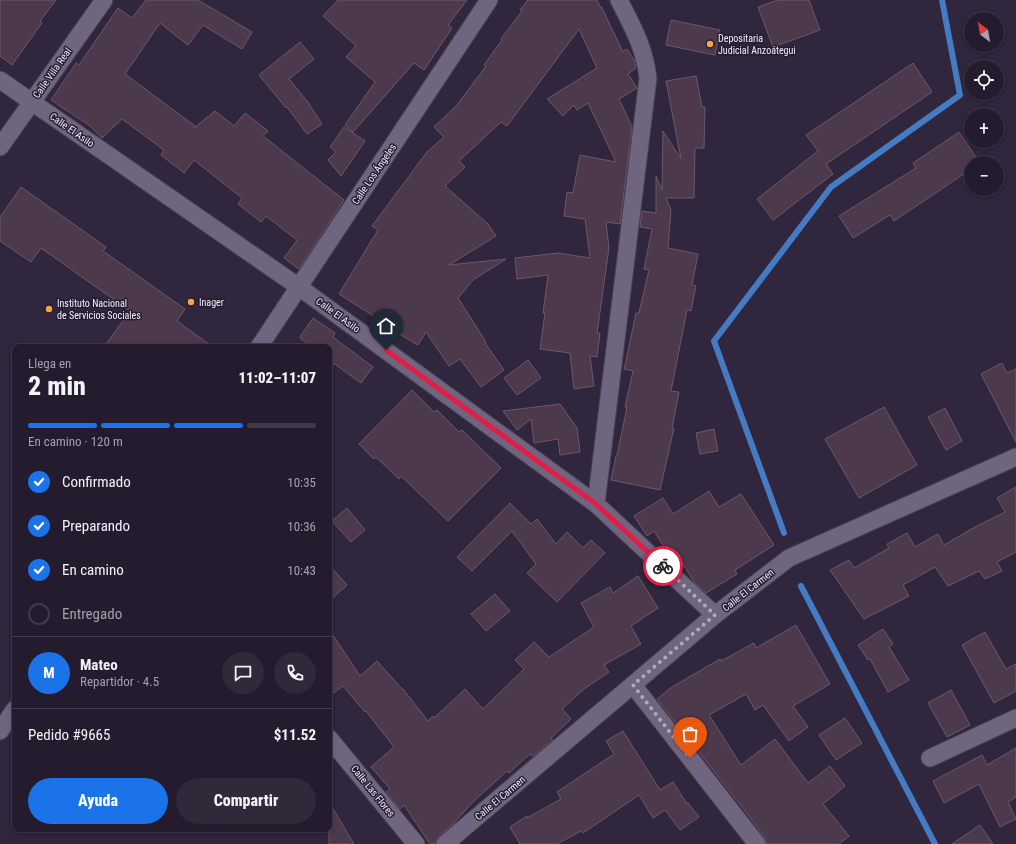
<!DOCTYPE html>
<html lang="es">
<head>
<meta charset="utf-8">
<style>
  body { margin:0; font-family:"Roboto Condensed",sans-serif; background:#30293a; color:#f1f3f6; height:100vh; display:flex; flex-direction:column; font-size:15px; white-space:nowrap }
  * { box-sizing:border-box; margin:0 }
  p { font-size:13px; color:#a3a1aa }
  .icon { flex:none; width:22px; height:22px; fill:none; stroke:currentColor; stroke-width:2; stroke-linecap:round; stroke-linejoin:round }
  .map { position:relative; flex:1; overflow:hidden }
  .drawer { position:absolute; left:12px; top:344px; width:320px; height:488px; display:flex; flex-direction:column; background:#241c2e; border-radius:8px; box-shadow:0 2px 6px #0003,0 0 0 1px #413a4a }
  .drawer>* { flex:none }
  .needle { width:26px; rotate:329deg }
  .tools { position:absolute; left:964px; top:12px; display:grid; gap:8px }
  .tools a { display:grid; place-items:center; width:40px; height:40px; border-radius:50%; background:#241c2e; box-shadow:0 2px 6px #0003,0 0 0 1px #413a4a; font-size:20px }
  .pin { position:absolute; display:grid; place-items:center; width:34px; height:34px; color:#fff; margin:-41px -17px; border-radius:50% 50% 50% 0; rotate:-45deg; box-shadow:0 0 4px #0007 }
  .pin .icon { rotate:45deg }
  .courier { position:absolute; display:grid; place-items:center; width:40px; height:40px; margin:-20px; border:3px solid #e11d48; border-radius:50%; background:#fff; color:#222; box-shadow:0 1px 5px #0007 }
  .summary em { font-style:normal; font-weight:800 }
  .summary div { display:flex; flex-direction:column-reverse }
  .summary { display:flex; align-items:center; justify-content:space-between; height:68px; padding:0 16px }
  h1 { font-size:26px; font-weight:800; line-height:30px }
  .bar { display:grid; grid-template-columns:repeat(4,1fr); gap:6px 4px; align-content:center; height:48px; padding:0 16px }
  .bar i { height:5px; border-radius:3px; background:#413a4a }
  .bar .on { background:#1a73e8 }
  .bar p { grid-column:span 4 }
  .line { display:flex; align-items:center; gap:10px; padding:0 16px; border-top:1px solid #413a4a }
  .line div { flex:1 }
  .round { display:grid; place-items:center; flex:none; width:42px; height:42px; border-radius:21px; background:#30293a }
  ol { padding:0 16px; list-style:none }
  li { display:flex; align-items:center; gap:12px; height:44px }
  li p { margin-inline-start:auto }
  li .icon { padding:4px; border-radius:50%; background:#1a73e8; color:#fff; stroke-width:4 }
  li:last-child { color:#a3a1aa }
  li i { width:22px; height:22px; border:2px solid #413a4a; border-radius:50% }
  .button { display:flex; gap:8px; margin-top:auto; padding:8px 16px }
  .button a { flex:1; height:46px; border-radius:24px; background:#1a73e8; color:#fff; font-size:16px; font-weight:800; line-height:46px; text-align:center }
  .button a+a { background:#30293a; color:#f1f3f6 }
  .map>svg:first-child { display:block }
  .lines { fill:none; stroke-linecap:round; stroke-linejoin:round }
  .stream { stroke:#457bc2; stroke-width:6 }
  .building { fill:#4d394c; stroke:#6d576c }
  .minor-casing { stroke:#494053; stroke-width:19 }
  .minor { stroke:#70657f; stroke-width:17 }
  .done { stroke:#b0a9ba; stroke-width:4; stroke-dasharray:0 7.2 }
  .route { stroke:#e11d48; stroke-width:5 }
  .poi-dot { fill:#f7a248; stroke:#261d32; stroke-width:1.5 }
  .labels { text-anchor:middle; dominant-baseline:central; stroke-width:3; stroke-linejoin:round; paint-order:stroke }
  .poi-label { font-size:10px; fill:#f5effe; stroke:#261d32; text-anchor:start }
  .street-label { font-size:10px; fill:#f5effe; stroke:#261d32 }
</style>
</head>
<body>
<div class="map">
<svg width="1016" height="844" viewBox="0 0 1016 844">
  <rect width="100%" height="100%" fill="#30263d"/>
  <g class="lines">
    <g class="stream">
      <polyline points="784,533 714,341 831,187 960,95 942,0"/>
      <polyline points="801,586 935,844"/>
    </g>
  </g>
  <g class="building">
    <polygon points="0,0 56,0 40,21 42,23 12,65 0,56"/>
    <polygon points="146,0 198,0 252,32 242,49 203,25 188,45 160,23 125,74 195,126 194,128 215,111 234,126 245,113 268,131 263,136 344,200 299,269 284,258 297,240 266,216 261,222 238,204 242,198 194,160 184,173 161,155 164,150 122,119 102,138 90,126 51,100 76,63 79,65 118,8 132,18"/>
    <polygon points="338,0 467,0 448,25 452,28 424,70 414,63 353,132 345,125 375,82 346,57 356,46 323,16"/>
    <polygon points="528,0 597,0 600,7 601,6 623,52 627,49 634,60 636,68 628,74 637,88 619,99 632,127 620,224 606,222 609,248 597,333 600,333 597,357 590,356 594,386 574,389 570,353 540,349 545,313 543,313 548,275 517,279 515,258 558,253 590,258 585,219 564,216 567,192 573,193 580,155 616,162 588,103 577,110 574,105 563,116 547,99 597,68 579,29 507,126 501,122 459,161 465,167 445,186 488,224 496,236 449,265 506,259 473,280 458,298 486,342 485,343 504,370 481,387 460,359 449,366 426,332 418,345 396,332 397,331 339,294 378,230 372,226 427,152 444,137 434,127 457,105 486,66 484,65 502,40 501,39 522,11 520,10"/>
    <polygon points="778,0 809,0 820,30 773,47 758,7"/>
    <polygon points="671,20 720,30 715,55 666,45"/>
    <polygon points="300,42 314,59 289,79 307,101 322,124 307,134 287,107 286,108 259,75"/>
    <polygon points="913,63 932,92 826,164 833,174 773,220 757,199 818,151 806,135"/>
    <polygon points="696,76 702,107 705,107 704,148 695,148 694,198 666,198 671,210 668,248 698,254 692,285 696,286 691,311 687,310 671,391 679,392 672,428 674,428 660,490 611,480 616,456 617,456 627,407 625,407 633,371 624,369 626,361 636,313 639,313 649,270 644,269 652,229 640,227 642,211 656,213 656,176 662,190 663,131 681,159 666,81"/>
    <polygon points="344,127 365,141 341,176 328,160 336,152 330,147"/>
    <polygon points="959,132 980,163 971,163 971,169 894,221 890,215 853,238 839,216 916,168 913,163"/>
    <polygon points="21,187 106,247 103,251 185,309 177,321 213,347 104,347 130,311 41,248 31,262 0,241 0,217"/>
    <polygon points="313,318 335,333 333,337 373,367 361,383 329,360 329,347 312,347 300,338 300,337"/>
    <polygon points="528,360 541,378 517,395 504,378"/>
    <polygon points="1002,363 1007,373 1016,369 1016,442 981,374"/>
    <polygon points="412,390 434,412 437,410 459,432 462,430 501,468 448,521 401,476 399,479 376,457 374,459 359,444"/>
    <polygon points="560,404 577,428 580,452 560,455 558,439 534,443 531,419 517,430 503,411"/>
    <polygon points="884,407 917,465 859,498 825,439"/>
    <polygon points="945,408 962,441 946,450 928,417"/>
    <polygon points="714,429 718,451 700,454 696,433"/>
    <polygon points="1016,487 1016,552 997,562 1002,571 985,579 979,571 948,586 935,567 903,585 909,596 864,619 830,570 849,560 854,568 889,548 887,544 907,533 915,547 938,534 944,545 975,527 1005,512 997,498"/>
    <polygon points="709,491 719,507 741,494 774,545 735,570 737,574 706,593 695,583 679,558 673,561 654,531 647,536 634,516 663,498 673,514"/>
    <polygon points="510,503 531,524 537,519 556,544 567,532 583,548 591,540 605,553 557,602 527,573 536,564 512,531 472,571 457,557"/>
    <polygon points="347,508 365,530 351,542 332,521"/>
    <polygon points="329,565 347,585 329,601"/>
    <polygon points="638,576 658,608 631,626 641,644 604,665 609,672 584,689 562,709 571,719 551,738 553,740 533,756 530,754 509,773 507,771 474,801 453,824 439,836 435,843 430,844 404,805 400,809 386,792 390,789 371,767 394,747 366,711 365,712 343,686 329,696 329,629 360,676 377,661 403,690 403,689 428,721 433,716 434,718 465,689 483,709 524,669 515,660 534,642 549,657 594,627 581,603 610,587 613,593"/>
    <polygon points="495,594 510,611 486,631 471,614"/>
    <polygon points="796,625 830,684 793,706 808,727 789,741 763,705 755,710 746,694 709,715 741,765 775,739 808,783 830,766 845,786 823,804 849,836 839,844 767,844 765,838 749,816 657,699 672,687 720,659 721,661 754,643 756,648"/>
    <polygon points="883,629 893,644 889,647 909,680 888,692 870,659 868,660 858,645"/>
    <polygon points="985,632 1006,669 1016,664 1016,691 994,703 962,645"/>
    <polygon points="951,690 970,725 947,737 928,703"/>
    <polygon points="845,718 862,743 836,760 819,735"/>
    <polygon points="623,731 660,790 673,782 687,804 688,803 699,817 680,830 665,810 653,818 639,795 583,833 581,831 557,844 520,844 510,827 527,816 527,818 561,799 557,792 614,754 606,741"/>
    <polygon points="1016,748 1016,797 1008,802 1016,819 1000,827 979,784 944,803 933,781 982,755 987,765"/>
    <polygon points="329,802 354,844 329,844"/>
    <polygon points="980,825 993,844 952,844"/>
  </g>
  <g class="lines">
    <g class="minor-casing">
      <g id="minor">
        <polyline points="0,80 299,287 596,504 715,615"/>
        <polyline points="0,147 104,0"/>
        <polyline points="259,347 489,0"/>
        <path d="M 596,504 L 648,78 C 644,46 633,28 619,0"/>
        <polyline points="633,685 757,844"/>
        <polyline points="0,731 15,709"/>
        <polyline points="329,738 416,844"/>
        <polyline points="930,758 1016,718"/>
        <polyline points="445,844 715,615 789,558 1016,457"/>
      </g>
    </g>
    <use href="#minor" class="minor"/>
  </g>
  <g class="lines">
    <polyline class="done" points="663,566 715,615 633,685 690,758"/>
    <polyline class="route" points="386,350 596,504 663,566"/>
  </g>
  <g class="poi-dot">
    <circle cx="710" cy="44" r="4"/>
    <circle cx="191" cy="302" r="4"/>
    <circle cx="49" cy="309" r="4"/>
  </g>
  <g class="labels">
    <g class="poi-label">
      <text x="718" y="38">Depositaria<tspan x="718" dy="12">Judicial Anzoátegui</tspan></text>
      <text x="199" y="302">Inager</text>
      <text x="57" y="303">Instituto Nacional<tspan x="57" dy="12">de Servicios Sociales</tspan></text>
    </g>
    <g class="street-label">
      <text transform="translate(52 73) rotate(-55)">Calle Villa Real</text>
      <text transform="translate(72 130) rotate(35)">Calle El Asilo</text>
      <text transform="translate(374 174) rotate(-56)">Calle Los Ángeles</text>
      <text transform="translate(338 315) rotate(36)">Calle El Asilo</text>
      <text transform="translate(748 590) rotate(-38)">Calle El Carmen</text>
      <text transform="translate(373 791) rotate(51)">Calle Las Flores</text>
      <text transform="translate(500 798) rotate(-40)">Calle El Carmen</text>
    </g>
  </g>
</svg>
<div class="tools">
<a><svg class="needle" viewBox="-14 -14 28 28"><path d="M0-13l5 13h-10z" fill="#e53935"/><path d="M0 13l5-13h-10z" fill="#a3a1aa"/></svg></a>
<a><svg class="icon" aria-label="locate" viewBox="0 0 24 24"><circle cx="12" cy="12" r="6"/><path d="M12 2v4M12 18v4M2 12h4M18 12h4"/></svg></a>
<a>+</a>
<a>−</a>
</div>
<div class="pin" style="left:690px;top:758px;background:#ea580c"><svg class="icon" aria-label="bag" viewBox="0 0 24 24"><path d="M5 8h14l-1 12H6zM9 8a3 3 0 0 1 6 0"/></svg></div>
<div class="pin" style="left:386px;top:350px;background:#1f2937"><svg class="icon" aria-label="home" viewBox="0 0 24 24"><path d="M3 11l9-7 9 7M6 9v11h12V9"/></svg></div>
<div class="courier" style="left:663px;top:566px"><svg class="icon" aria-label="bike" viewBox="0 0 24 24"><circle cx="6" cy="16" r="4"/><circle cx="18" cy="16" r="4"/><path d="M6 16l4-8h5l3 8M10 8l3 8H6M13 5h3"/></svg></div>
<section class="drawer">
<div class="summary"><div><h1>2 min</h1><p>Llega en</p></div><em>11:02–11:07</em></div>
<div class="bar"><i class="on"></i><i class="on"></i><i class="on"></i><i></i><p>En camino · 120 m</p></div>
<ol>
<li><svg class="icon" aria-label="check" viewBox="0 0 24 24"><path d="M5 12l5 5 9-10"/></svg>Confirmado<p>10:35</p></li>
<li><svg class="icon" aria-label="check" viewBox="0 0 24 24"><path d="M5 12l5 5 9-10"/></svg>Preparando<p>10:36</p></li>
<li><svg class="icon" aria-label="check" viewBox="0 0 24 24"><path d="M5 12l5 5 9-10"/></svg>En camino<p>10:43</p></li>
<li><i></i>Entregado</li>
</ol>
<div class="line" style="height:72px"><b class="round" style="background:#1a73e8;color:#fff">M</b><div><b>Mateo</b><p>Repartidor · 4.5</p></div><a class="round"><svg class="icon" aria-label="chat" viewBox="0 0 24 24"><path d="M4 5h16v11H9l-5 4z"/></svg></a><a class="round"><svg class="icon" aria-label="phone" viewBox="0 0 24 24"><path d="M5 4h4l2 5-3 2q2 4 5 5l2-3 5 2v4C11 20 4 13 5 4z"/></svg></a></div>
<div class="line" style="height:52px"><div>Pedido #9665</div><b>$11.52</b></div>
<div class="button"><a>Ayuda</a><a>Compartir</a></div>
</section>
</div>
</body>
</html>
